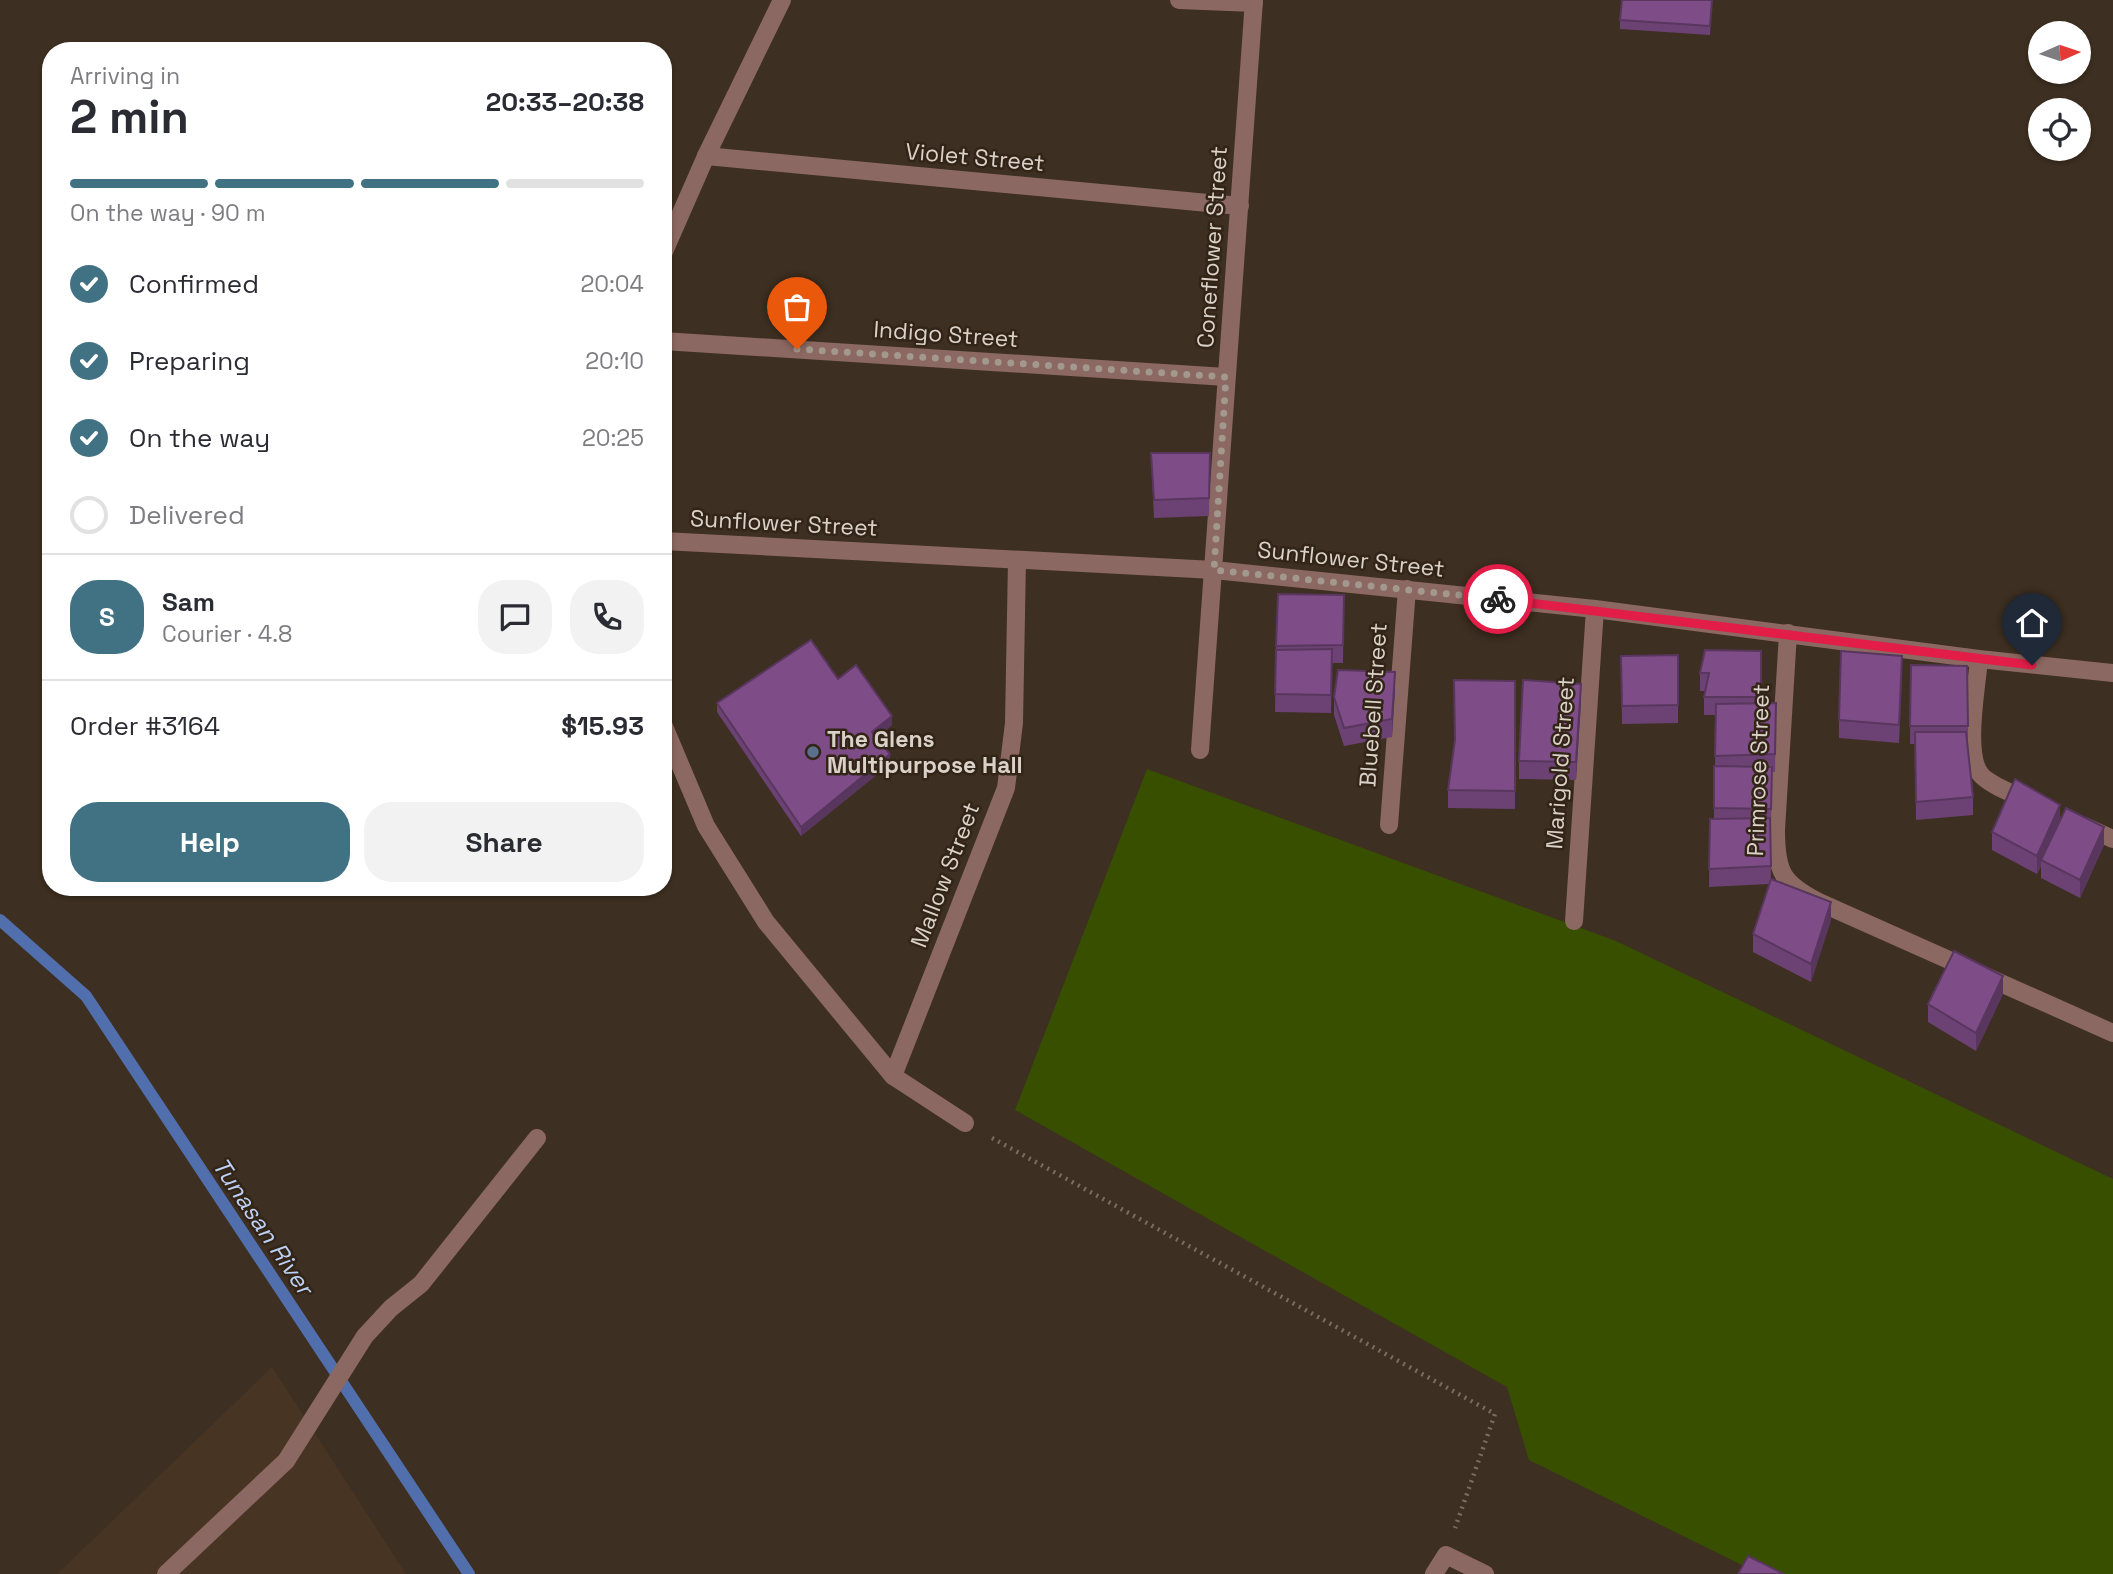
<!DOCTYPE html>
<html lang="en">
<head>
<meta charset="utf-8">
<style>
  body { margin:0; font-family:"Space Grotesk",sans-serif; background:#f2f2f3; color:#2b2b33; height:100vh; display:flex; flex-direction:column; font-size:26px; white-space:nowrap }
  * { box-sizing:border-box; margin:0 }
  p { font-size:23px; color:#7c7c81 }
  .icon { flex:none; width:38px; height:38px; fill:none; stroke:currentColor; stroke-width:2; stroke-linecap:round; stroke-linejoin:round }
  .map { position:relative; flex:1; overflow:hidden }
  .sheet { position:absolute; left:42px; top:42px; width:630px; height:854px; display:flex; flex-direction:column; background:#fff; border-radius:28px; box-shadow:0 2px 5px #0004 }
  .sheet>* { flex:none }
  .needle { width:46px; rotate:87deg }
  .buttons { position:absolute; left:2028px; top:21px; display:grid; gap:14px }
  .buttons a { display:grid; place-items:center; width:63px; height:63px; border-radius:50%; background:#fff; box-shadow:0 2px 5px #0004; font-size:35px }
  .pin { position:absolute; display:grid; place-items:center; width:60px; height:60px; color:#fff; margin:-72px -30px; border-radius:50% 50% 50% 0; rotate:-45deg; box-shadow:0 0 7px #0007 }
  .pin .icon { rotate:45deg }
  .courier { position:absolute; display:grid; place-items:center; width:70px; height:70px; margin:-35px; border:5px solid #e11d48; border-radius:50%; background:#fff; color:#222; box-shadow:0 2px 9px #0007 }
  .headline em { font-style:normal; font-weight:700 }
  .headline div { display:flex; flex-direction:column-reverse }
  .headline { display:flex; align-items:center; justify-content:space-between; height:119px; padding:0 28px }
  h1 { font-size:46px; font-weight:700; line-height:52px }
  .bar { display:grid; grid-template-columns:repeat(4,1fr); gap:10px 7px; align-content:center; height:84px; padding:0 28px }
  .bar i { height:9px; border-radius:5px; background:#e1e1e2 }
  .bar .current { background:#417284 }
  .bar p { grid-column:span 4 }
  .line { display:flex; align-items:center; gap:18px; padding:0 28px; border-top:2px solid #e1e1e2 }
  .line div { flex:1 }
  .round { display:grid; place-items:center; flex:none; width:74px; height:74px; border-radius:28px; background:#f2f2f3 }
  ol { padding:0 28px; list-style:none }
  li { display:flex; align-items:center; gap:21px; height:77px }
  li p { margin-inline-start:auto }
  li .icon { padding:7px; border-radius:50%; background:#417284; color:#fff; stroke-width:4 }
  li:last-child { color:#7c7c81 }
  li i { width:38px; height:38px; border:4px solid #e1e1e2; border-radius:50% }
  .cta { display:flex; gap:14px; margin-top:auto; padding:14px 28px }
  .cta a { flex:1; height:80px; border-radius:28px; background:#417284; color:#fff; font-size:28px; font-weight:700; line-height:80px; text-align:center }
  .cta a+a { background:#f2f2f3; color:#2b2b33 }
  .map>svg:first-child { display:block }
  .built { fill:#483422 }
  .green { fill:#384f00 }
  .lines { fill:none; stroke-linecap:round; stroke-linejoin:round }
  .stream { stroke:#516ead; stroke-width:12 }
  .path { stroke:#796d61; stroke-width:4.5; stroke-dasharray:2 5; stroke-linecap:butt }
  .minor { stroke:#8b6861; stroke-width:18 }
  .wall { fill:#6c4274 }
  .shaded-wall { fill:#58365e }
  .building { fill:#7e4d87; stroke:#58365e; stroke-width:2 }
  .done { stroke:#a3988e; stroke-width:7; stroke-dasharray:0 12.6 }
  .route { stroke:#e11d48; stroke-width:9 }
  .service-dot { fill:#5c6f8a; stroke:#322517; stroke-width:2.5 }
  .labels { text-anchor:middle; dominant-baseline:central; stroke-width:5; stroke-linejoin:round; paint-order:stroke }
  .street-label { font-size:23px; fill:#dad1c8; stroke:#322517 }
  .poi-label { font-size:23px; font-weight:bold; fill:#dad1c8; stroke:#322517; text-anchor:start }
  .water-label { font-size:24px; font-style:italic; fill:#bed0f4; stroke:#322517 }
</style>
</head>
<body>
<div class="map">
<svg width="2113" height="1574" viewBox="0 0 2113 1574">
  <rect width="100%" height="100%" fill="#3d2f21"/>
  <polygon class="built" points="272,1367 406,1574 57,1574"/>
  <polygon class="green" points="1147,769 1616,941 2113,1179 2113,1574 1760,1574 1529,1460 1507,1387 1015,1110"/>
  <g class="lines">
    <polyline class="stream" points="0,920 86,996 469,1574"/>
    <polyline class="path" points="992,1138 1495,1414 1455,1528"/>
    <g class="minor">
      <polyline points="1179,0 1254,3"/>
      <polyline points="706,156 1240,206"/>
      <polyline points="663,254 706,156 782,0"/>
      <polyline points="663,341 1226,377"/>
      <polyline points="663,541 1214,570 1595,609 1979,659 2113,673"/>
      <path d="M 1788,633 L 1776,830 C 1776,872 1782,884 1821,903 L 2113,1033"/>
      <path d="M 1979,659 C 1977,686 1963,757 1982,776 C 1995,788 2015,794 2030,801"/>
      <polyline points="663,724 706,826 766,922 893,1076 965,1123"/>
      <polyline points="1200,750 1254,0"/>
      <polyline points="1389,825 1407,589"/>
      <polyline points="2084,826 2113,839"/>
      <polyline points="1574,921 1595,609"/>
      <polyline points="893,1076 1006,788 1014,723 1017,560"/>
      <polyline points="166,1574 286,1461 365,1336 391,1308 421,1284 537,1138"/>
      <polyline points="1434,1574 1446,1555 1485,1574"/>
    </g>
  </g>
  <g class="wall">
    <polygon points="1712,0 1710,35 1620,29 1620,20"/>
    <polygon points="1151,453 1210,453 1209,516 1154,518"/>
    <polygon points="1344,595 1343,663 1332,663 1331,713 1275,712 1276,646"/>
    <polygon points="1761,651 1761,703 1776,721 1775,772 1772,772 1771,827 1770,827 1771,879 1831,920 1811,982 1753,952 1753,934 1769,884 1709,887 1710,819 1714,819 1714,766 1715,766 1716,715 1704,715 1704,697 1705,691 1700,691 1700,673"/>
    <polygon points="1678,655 1678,723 1622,724 1621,656"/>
    <polygon points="1911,665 1968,726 1968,744 1973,797 1973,815 1916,820 1915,744 1910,744"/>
    <polygon points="1902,674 1899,743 1839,738 1839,720"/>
    <polygon points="838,679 892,725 877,738 890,764 801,836 717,712 717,703"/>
    <polygon points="1515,681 1515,809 1448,808 1448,790"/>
    <polygon points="1395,690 1392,737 1344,746 1334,715 1334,697"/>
    <polygon points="1581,702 1576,780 1519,779 1519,761"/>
    <polygon points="2060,819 2104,845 2080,898 2041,878 2041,866 2037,874 1992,850 1992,832"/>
    <polygon points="2003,994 1976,1051 1928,1022 1928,1004"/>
  </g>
  <g class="shaded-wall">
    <polygon points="1395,672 1395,690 1392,737 1392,719"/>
    <polygon points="1581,684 1581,702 1576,780 1576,762"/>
    <polygon points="892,716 892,725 872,741 872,732"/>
    <polygon points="890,754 890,764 801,836 801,827"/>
    <polygon points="2060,805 2060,823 2041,860 2041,866 2037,874 2037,856"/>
    <polygon points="2104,827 2104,845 2080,898 2080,880"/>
    <polygon points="1831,902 1831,920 1811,982 1811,964"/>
    <polygon points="2003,976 2003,994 1976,1051 1976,1033"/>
  </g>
  <g class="building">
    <polygon points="1622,0 1712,0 1710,26 1620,20"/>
    <polygon points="1151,453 1210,453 1209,498 1154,500"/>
    <polygon points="1278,594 1344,595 1343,645 1276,646"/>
    <polygon points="811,640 838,679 856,665 892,716 872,732 890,754 801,827 717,703"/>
    <polygon points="1332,649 1331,695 1275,694 1276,650"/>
    <polygon points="1705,650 1761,651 1761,697 1704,697 1709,673 1700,673"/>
    <polygon points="1841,651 1902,656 1899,725 1839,720"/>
    <polygon points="1678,655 1678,705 1622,706 1621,656"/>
    <polygon points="1911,665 1967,666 1968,726 1910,726"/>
    <polygon points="1338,670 1395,672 1392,719 1344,728 1334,697"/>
    <polygon points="1454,680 1515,681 1515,791 1448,790 1455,740"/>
    <polygon points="1523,680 1581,684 1576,762 1519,761"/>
    <polygon points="1776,703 1775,754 1715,756 1716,704"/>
    <polygon points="1915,732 1966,732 1973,797 1916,802"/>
    <polygon points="1714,766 1772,767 1771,809 1714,808"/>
    <polygon points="2015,779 2060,805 2037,856 1992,832"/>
    <polygon points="2066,808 2104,827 2080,880 2041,860"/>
    <polygon points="1770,818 1771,866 1709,869 1710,819"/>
    <polygon points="1771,879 1831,902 1811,964 1753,934"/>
    <polygon points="1954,951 2003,976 1976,1033 1928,1004"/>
    <polygon points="1748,1556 1784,1574 1738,1574"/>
  </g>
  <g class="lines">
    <polyline class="done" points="797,349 1226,377 1214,570 1498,599"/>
    <polyline class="route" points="1498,599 2032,665"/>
  </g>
  <circle class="service-dot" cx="813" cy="752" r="7"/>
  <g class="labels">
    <g class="street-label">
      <text transform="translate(975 157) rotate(5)">Violet Street</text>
      <text transform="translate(1212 247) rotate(-86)">Coneflower Street</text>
      <text transform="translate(946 334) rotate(4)">Indigo Street</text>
      <text transform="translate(784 523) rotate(3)">Sunflower Street</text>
      <text transform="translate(1351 559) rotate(6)">Sunflower Street</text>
      <text transform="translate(1373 705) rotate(-86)">Bluebell Street</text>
      <text transform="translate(1560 763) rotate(-86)">Marigold Street</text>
      <text transform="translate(1758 770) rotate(-88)">Primrose Street</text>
      <text transform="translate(945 875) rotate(-69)">Mallow Street</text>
    </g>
    <g class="poi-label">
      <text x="827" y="739">The Glens<tspan x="827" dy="26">Multipurpose Hall</tspan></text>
    </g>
    <g class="water-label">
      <text transform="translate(263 1226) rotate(56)">Tunasan River</text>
    </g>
  </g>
</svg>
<div class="buttons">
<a><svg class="needle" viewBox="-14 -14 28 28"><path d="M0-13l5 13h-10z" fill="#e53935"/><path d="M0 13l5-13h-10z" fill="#7c7c81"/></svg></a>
<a><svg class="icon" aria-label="locate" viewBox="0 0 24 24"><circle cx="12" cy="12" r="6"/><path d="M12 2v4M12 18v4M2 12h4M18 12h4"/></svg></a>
</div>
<div class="pin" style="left:797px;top:349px;background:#ea580c"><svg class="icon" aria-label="bag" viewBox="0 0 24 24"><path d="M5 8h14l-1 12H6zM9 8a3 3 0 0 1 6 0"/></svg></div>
<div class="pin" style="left:2032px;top:665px;background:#1f2937"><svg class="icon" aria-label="home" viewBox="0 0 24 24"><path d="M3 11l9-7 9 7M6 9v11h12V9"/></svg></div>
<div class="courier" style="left:1498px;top:599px"><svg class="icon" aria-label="bike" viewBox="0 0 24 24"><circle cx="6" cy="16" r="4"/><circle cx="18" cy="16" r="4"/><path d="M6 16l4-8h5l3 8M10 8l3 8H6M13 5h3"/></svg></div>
<section class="sheet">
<div class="headline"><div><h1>2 min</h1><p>Arriving in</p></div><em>20:33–20:38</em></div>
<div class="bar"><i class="current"></i><i class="current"></i><i class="current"></i><i></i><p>On the way · 90 m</p></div>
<ol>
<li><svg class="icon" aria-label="check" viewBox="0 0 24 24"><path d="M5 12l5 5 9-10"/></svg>Confirmed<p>20:04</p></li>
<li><svg class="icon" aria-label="check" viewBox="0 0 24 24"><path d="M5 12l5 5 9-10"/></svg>Preparing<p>20:10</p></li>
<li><svg class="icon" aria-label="check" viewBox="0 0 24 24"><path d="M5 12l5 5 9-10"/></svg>On the way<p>20:25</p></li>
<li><i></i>Delivered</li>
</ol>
<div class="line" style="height:126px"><b class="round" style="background:#417284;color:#fff">S</b><div><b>Sam</b><p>Courier · 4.8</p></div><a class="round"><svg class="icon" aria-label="chat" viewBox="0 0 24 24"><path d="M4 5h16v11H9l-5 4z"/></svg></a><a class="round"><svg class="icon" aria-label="phone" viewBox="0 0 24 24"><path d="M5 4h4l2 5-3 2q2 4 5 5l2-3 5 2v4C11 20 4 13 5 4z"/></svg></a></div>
<div class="line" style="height:91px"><div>Order #3164</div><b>$15.93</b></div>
<div class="cta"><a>Help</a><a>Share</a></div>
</section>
</div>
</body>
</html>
